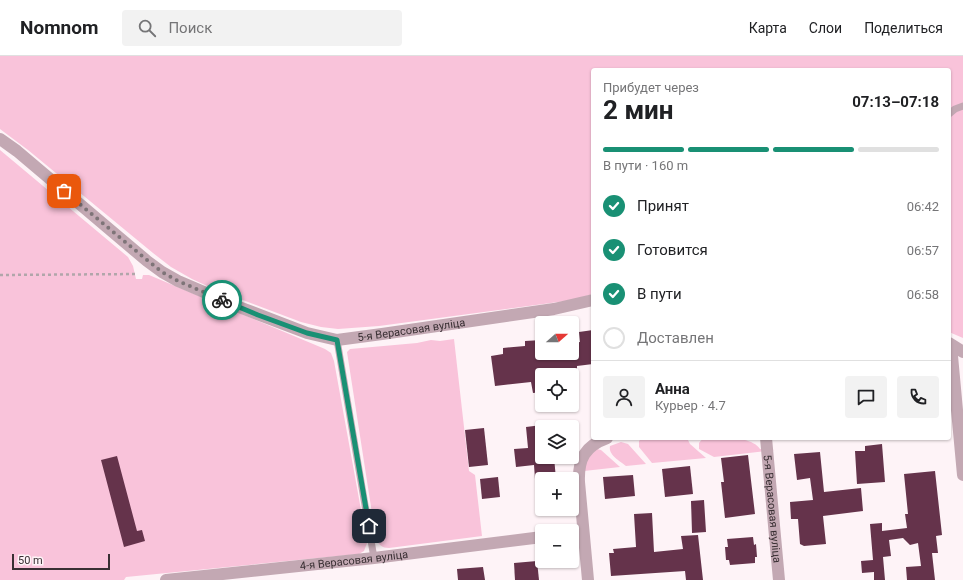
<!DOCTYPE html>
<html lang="ru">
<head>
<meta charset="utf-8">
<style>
  body { margin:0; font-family:Roboto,sans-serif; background:#f2f2f2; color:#202124; height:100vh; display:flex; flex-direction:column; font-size:15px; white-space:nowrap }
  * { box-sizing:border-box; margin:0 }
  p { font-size:13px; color:#757577 }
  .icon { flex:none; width:22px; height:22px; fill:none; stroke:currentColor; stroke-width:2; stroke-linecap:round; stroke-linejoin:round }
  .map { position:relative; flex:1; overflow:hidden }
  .panel { position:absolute; left:591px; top:12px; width:360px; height:372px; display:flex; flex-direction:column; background:#fff; border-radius:4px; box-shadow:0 1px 3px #0004 }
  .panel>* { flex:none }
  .needle { width:26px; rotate:69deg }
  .buttons { position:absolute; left:535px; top:260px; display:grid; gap:8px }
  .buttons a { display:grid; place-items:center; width:44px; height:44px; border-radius:4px; background:#fff; box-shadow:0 1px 3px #0004; font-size:20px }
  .scale { position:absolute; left:12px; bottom:10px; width:98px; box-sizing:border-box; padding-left:4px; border:2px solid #392f33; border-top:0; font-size:11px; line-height:14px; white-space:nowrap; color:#392f33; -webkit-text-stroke:3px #fef3f7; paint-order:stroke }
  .pin { position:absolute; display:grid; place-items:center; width:34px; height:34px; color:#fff; margin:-17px; border-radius:8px; box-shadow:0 2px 6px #0006 }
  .courier { position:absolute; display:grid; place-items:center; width:40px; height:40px; margin:-20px; border:3px solid #199074; border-radius:50%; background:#fff; color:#222; box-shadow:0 1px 5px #0007 }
  .head em { font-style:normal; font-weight:700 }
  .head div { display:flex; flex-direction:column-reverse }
  .head { display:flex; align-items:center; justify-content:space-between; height:68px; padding:0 12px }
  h1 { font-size:26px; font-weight:700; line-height:30px }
  .bar { display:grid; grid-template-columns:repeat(4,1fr); gap:6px 4px; align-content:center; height:48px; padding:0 12px }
  .bar i { height:5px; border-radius:3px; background:#e0e0e0 }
  .bar .current { background:#199074 }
  .bar p { grid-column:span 4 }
  .line { display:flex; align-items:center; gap:10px; padding:0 12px; border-top:1px solid #e0e0e0 }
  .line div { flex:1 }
  .round { display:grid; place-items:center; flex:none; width:42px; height:42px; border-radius:4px; background:#f2f2f2 }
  ol { padding:0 12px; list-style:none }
  li { display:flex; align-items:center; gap:12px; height:44px }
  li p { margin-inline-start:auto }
  li .icon { padding:4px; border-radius:50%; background:#199074; color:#fff; stroke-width:4 }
  li:last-child { color:#757577 }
  li i { width:22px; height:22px; border:2px solid #e0e0e0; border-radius:50% }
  header { display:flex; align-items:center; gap:24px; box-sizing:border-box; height:56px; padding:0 20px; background:#fff; border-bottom:1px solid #e0e0e0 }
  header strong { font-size:19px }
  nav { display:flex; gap:22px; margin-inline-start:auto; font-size:14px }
  .search { width:280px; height:36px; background:#f2f2f2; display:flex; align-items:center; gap:10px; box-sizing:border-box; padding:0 14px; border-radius:4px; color:#757577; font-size:15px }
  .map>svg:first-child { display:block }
  .green { fill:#f9c3da }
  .building { fill:#65334b }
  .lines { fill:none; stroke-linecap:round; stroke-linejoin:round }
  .path { stroke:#b1a6aa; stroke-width:2.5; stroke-dasharray:3 3; stroke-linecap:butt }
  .lane { stroke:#c3a8b3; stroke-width:7 }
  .street { stroke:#c3a8b3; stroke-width:12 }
  .done { stroke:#7e7478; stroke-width:4; stroke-dasharray:0 7.2 }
  .route { stroke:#199074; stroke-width:5 }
  .labels { text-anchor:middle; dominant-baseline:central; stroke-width:4; stroke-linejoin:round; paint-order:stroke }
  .street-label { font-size:11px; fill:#392f33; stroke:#fef3f7 }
</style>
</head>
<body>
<header>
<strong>Nomnom</strong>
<div class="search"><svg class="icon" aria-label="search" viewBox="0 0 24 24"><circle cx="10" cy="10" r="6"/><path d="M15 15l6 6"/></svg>Поиск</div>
<nav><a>Карта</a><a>Слои</a><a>Поделиться</a></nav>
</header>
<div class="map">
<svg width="963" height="524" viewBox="0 0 963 524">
  <rect width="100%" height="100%" fill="#fef3f7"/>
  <g class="green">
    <polygon points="0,0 963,0 963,282 949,276 949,14 593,14 593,238 573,244 379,270 338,273 321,271 301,266 216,234 192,223 171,211 153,197 28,94 0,73"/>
    <polygon points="0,94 128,201 133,210 136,223 142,223 143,219 149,219 325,293 331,297 334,305 367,487 364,495 359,498 126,521 124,524 0,524"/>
    <path d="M 454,283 L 469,415 L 475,419 L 482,480 L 389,492 C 382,492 379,489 376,483 L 347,296 L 350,293 L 417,287 L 431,284 L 440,285 Z"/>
    <polygon points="642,382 687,382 690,388 706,402 652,407 639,391 639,385"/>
    <path d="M 703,382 C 718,382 751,379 760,393 L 775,394 L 714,401 L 699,393 L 699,387 Z"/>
    <path d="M 621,386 L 628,388 L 646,408 L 626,410 C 620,405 608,399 610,390 Z"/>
    <polygon points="597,393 601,394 620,411 584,415 586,403"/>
  </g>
  <g class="building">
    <polygon points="593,274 593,308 577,310 577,317 542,319 542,336 533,337 531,326 495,330 491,300 503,298 503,292 525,290 525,285 542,284 542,297 572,297 572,287 580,286 579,276"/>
    <polygon points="542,369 542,401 554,401 556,423 535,423 534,409 516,411 514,393 528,392 526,371"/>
    <polygon points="484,372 488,409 469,411 465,374"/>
    <polygon points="882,388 885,426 857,428 855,395 865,395 865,390"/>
    <polygon points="820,396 824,436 861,432 863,455 823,460 826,488 804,490 800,488 798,463 791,463 790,446 813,444 810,422 797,424 794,398"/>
    <polygon points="748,399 755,458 725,462 721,426 724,426 721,402"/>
    <polygon points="117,400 137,475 142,474 145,485 124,491 101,404"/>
    <polygon points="690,410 693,438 665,441 662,413"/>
    <polygon points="935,415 942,479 936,480 938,497 932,497 935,524 907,524 906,511 921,510 918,487 910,489 903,482 889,484 891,500 883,501 885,524 874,524 874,516 862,517 861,505 873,504 870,468 882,467 882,475 907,472 905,458 908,458 904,418"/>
    <polygon points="633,419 635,440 605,443 603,421"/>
    <polygon points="498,421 500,441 482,443 480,423"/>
    <polygon points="704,444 706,476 692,477 691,445"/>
    <polygon points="652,457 654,496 683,493 681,480 698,479 703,524 686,524 685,515 611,520 609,497 614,497 613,493 636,491 634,458"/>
    <polygon points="753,481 754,489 756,488 757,501 755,501 755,507 730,509 729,504 726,504 725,491 728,491 727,483"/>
    <polygon points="537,505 539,524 515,524 514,507"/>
    <polygon points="483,511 485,524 458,524 457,513"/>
  </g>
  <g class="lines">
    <polyline class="path" points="0,219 138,218"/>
    <g class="lane">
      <polyline points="949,58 955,53 963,50"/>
      <polyline points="337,284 374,502"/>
    </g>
    <g class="street">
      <path id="s1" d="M 0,83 L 17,95 L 147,205 L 162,216 L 178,225 L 239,251 L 307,277 L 337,284 L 382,278 L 554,253 L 593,244"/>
      <polyline points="949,287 963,296"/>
      <polyline points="951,289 963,419"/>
      <path id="s2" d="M 766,382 L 779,524"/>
      <path id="s3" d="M 166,524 L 374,502 L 542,481"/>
      <path d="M 588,524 L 579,426 C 578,403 585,390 607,382"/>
    </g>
  </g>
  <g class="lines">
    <polyline class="done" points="64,135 147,204 162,216 178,225 222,244"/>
    <polyline class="route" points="222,244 258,259 307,277 337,284 369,470"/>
  </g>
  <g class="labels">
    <g class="street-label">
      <text stroke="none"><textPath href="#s1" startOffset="473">5-я Верасовая вуліца</textPath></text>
      <text stroke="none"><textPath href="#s2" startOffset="71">5-я Верасовая вуліца</textPath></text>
      <text stroke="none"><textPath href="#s3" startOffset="189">4-я Верасовая вуліца</textPath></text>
    </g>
  </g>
</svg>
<div class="buttons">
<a><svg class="needle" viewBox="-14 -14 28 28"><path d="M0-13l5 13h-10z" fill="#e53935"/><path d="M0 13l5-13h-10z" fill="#757577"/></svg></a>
<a><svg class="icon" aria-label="locate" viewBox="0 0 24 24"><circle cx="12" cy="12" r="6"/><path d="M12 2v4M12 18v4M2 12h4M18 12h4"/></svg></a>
<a><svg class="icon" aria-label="layers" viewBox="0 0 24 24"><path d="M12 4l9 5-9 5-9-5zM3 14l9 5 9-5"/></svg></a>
<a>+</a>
<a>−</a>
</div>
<div class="scale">50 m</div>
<div class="pin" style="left:64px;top:135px;background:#ea580c"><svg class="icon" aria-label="bag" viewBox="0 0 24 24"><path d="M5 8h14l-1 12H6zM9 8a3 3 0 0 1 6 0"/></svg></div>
<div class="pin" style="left:369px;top:470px;background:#1f2937"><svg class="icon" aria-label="home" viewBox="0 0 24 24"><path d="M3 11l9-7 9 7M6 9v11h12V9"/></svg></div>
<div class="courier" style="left:222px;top:244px"><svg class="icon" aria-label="bike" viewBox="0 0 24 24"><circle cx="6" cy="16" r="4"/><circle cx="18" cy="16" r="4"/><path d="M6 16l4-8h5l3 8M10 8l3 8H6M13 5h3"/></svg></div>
<section class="panel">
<div class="head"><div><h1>2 мин</h1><p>Прибудет через</p></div><em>07:13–07:18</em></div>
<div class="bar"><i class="current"></i><i class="current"></i><i class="current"></i><i></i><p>В пути · 160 m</p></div>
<ol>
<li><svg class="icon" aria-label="check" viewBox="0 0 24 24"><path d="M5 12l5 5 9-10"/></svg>Принят<p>06:42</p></li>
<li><svg class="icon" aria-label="check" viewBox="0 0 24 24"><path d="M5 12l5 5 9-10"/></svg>Готовится<p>06:57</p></li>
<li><svg class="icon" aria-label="check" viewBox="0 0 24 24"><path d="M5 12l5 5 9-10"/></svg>В пути<p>06:58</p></li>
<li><i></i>Доставлен</li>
</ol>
<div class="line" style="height:72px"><a class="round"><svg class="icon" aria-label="person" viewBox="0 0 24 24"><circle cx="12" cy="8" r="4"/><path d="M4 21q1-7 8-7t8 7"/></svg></a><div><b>Анна</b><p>Курьер · 4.7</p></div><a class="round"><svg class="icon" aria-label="chat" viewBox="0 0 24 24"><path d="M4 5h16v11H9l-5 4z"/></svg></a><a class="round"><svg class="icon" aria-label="phone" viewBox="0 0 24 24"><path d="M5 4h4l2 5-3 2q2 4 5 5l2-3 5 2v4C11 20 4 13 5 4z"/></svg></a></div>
</section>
</div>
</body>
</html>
